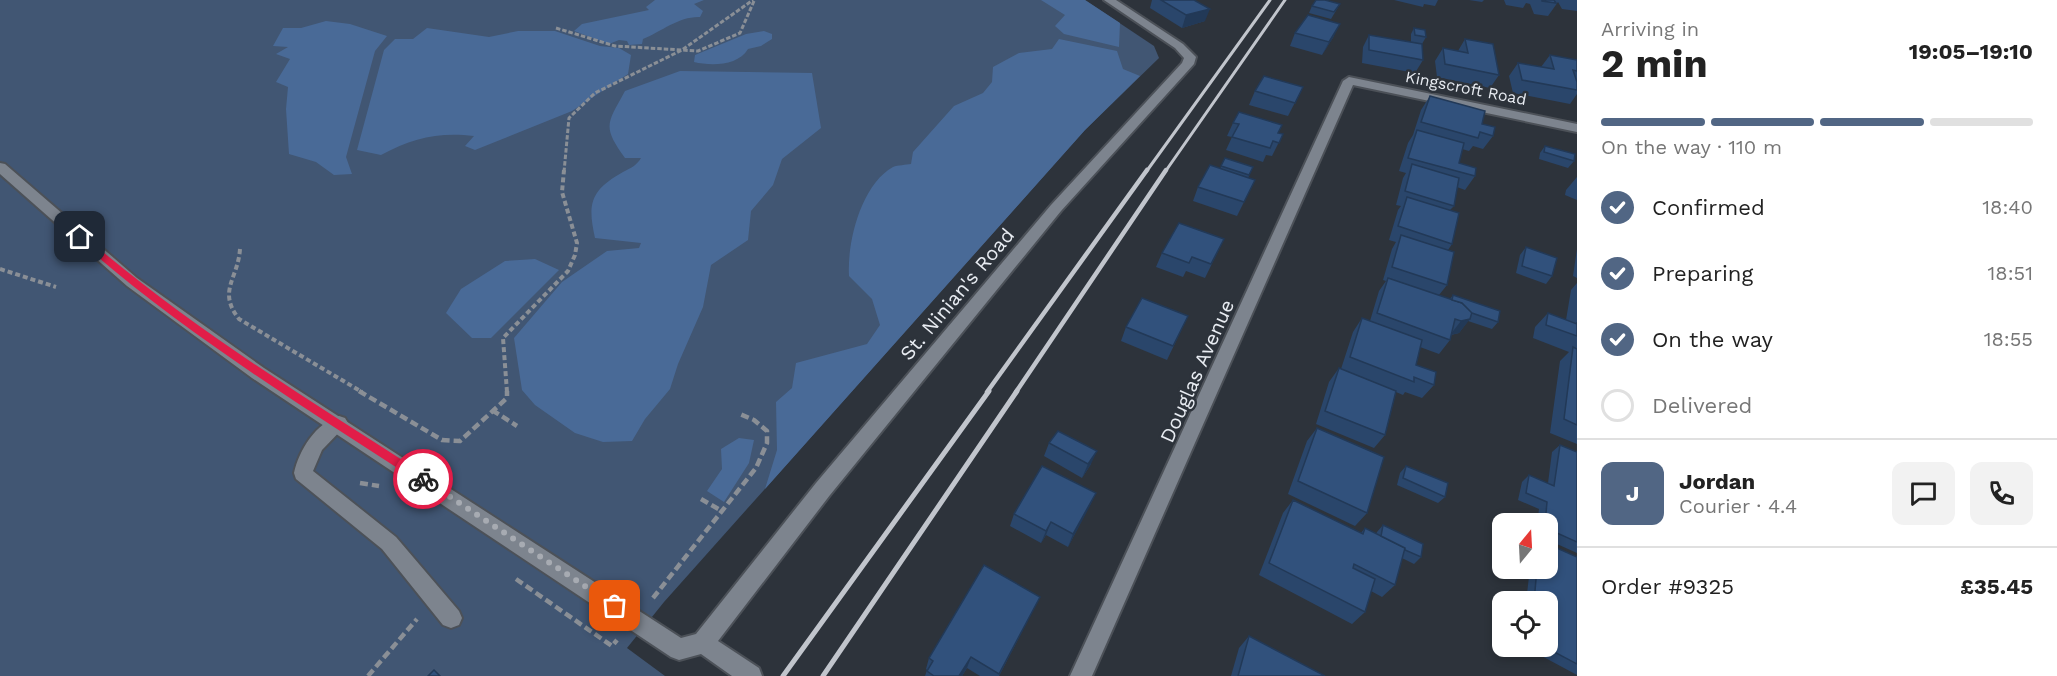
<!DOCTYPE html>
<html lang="en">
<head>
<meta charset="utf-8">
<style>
  body { margin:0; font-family:"Work Sans",sans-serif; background:#f2f2f2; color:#222; height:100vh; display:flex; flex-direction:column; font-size:22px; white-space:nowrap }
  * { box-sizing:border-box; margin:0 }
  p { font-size:20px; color:#767676 }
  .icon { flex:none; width:33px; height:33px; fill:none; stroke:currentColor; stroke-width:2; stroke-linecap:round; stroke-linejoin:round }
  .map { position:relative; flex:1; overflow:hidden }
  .side { display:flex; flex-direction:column; background:#fff; width:480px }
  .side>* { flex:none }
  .needle { width:39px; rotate:18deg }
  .fabs { position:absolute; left:1492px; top:513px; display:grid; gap:12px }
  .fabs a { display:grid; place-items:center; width:66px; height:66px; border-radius:12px; background:#fff; box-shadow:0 3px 9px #0003; font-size:30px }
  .pin { position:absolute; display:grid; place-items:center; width:51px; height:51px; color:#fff; margin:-26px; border-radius:12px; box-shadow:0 3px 9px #0006 }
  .courier { position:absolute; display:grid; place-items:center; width:60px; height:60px; margin:-30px; border:4px solid #e11d48; border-radius:50%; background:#fff; color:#222; box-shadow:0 2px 8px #0007 }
  .summary em { font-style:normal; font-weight:700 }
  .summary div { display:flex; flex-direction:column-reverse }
  .summary { display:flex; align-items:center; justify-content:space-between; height:102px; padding:0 24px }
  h1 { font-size:39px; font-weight:700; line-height:45px }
  .bar { display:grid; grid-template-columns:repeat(4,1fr); gap:9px 6px; align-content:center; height:72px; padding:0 24px }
  .bar i { height:8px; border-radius:4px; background:#e0e0e0 }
  .bar .selected { background:#516684 }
  .bar p { grid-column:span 4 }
  .line { display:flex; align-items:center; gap:15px; padding:0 24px; border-top:2px solid #e0e0e0 }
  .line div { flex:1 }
  .round { display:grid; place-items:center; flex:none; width:63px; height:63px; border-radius:12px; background:#f2f2f2 }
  ol { padding:0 24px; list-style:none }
  li { display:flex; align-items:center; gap:18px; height:66px }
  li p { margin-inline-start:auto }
  li .icon { padding:6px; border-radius:50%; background:#516684; color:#fff; stroke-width:4 }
  li:last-child { color:#767676 }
  li i { width:33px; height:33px; border:3px solid #e0e0e0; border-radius:50% }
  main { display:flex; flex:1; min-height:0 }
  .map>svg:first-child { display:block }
  .green { fill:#415673 }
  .forest { fill:#496a97 }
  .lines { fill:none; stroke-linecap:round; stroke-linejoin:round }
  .service-casing { stroke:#4c5158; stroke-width:4 }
  .minor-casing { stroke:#4c5158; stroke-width:4 }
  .path-far2 { stroke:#8a8f96; stroke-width:3; stroke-dasharray:4.5 2; stroke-linecap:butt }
  .path-far1 { stroke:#8a8f96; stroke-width:4; stroke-dasharray:5 3; stroke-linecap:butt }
  .path { stroke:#8a8f96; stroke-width:4.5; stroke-dasharray:8 4; stroke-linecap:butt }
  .service { fill:#7d848e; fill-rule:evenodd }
  .minor { fill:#7d848e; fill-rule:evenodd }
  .rail-far2 { stroke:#c1c5cc; stroke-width:3 }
  .rail-far1 { stroke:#c1c5cc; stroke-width:4.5 }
  .rail { stroke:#c1c5cc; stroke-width:5 }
  .wall { fill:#2a466b }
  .shaded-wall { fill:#223957 }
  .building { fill:#31517c; stroke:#223957; stroke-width:1.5 }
  .route { fill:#e11d48 }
  .done { stroke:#a7abb2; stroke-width:6; stroke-dasharray:0 10.8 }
  .labels { text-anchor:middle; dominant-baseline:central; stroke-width:5; stroke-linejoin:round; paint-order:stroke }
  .far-street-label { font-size:16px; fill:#e8ecf2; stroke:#2d333b }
  .street-label { font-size:20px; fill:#e8ecf2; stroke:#2d333b }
</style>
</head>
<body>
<main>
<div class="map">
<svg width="1577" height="676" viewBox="0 0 1577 676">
  <rect width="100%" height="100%" fill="#2d333b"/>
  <polygon class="green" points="0,0 1085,0 1154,46 1159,58 1085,130 664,602 627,648 665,676 0,676"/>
  <g class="forest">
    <path d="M 655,0 L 704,0 L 694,4 L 703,11 L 700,17 C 680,16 662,31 643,39 L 642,44 L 629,45 L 627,41 L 619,40 L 609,44 L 574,31 L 582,24 L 649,10 L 646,7 Z"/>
    <polygon points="1041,0 1085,0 1120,23 1119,47 1064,34 1055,26 1065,15"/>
    <polygon points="326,21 350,24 387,36 375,51 346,157 352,174 334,175 316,162 289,154 286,109 288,87 276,82 290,59 276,54 288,47 273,46 283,28 301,28"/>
    <path d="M 427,28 L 489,37 L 518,31 L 555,31 L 600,46 L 619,48 L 631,55 L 628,74 L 572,111 L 475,150 L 465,146 L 474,136 C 438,132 413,138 381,155 L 357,150 L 384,50 L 395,39 L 413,39 Z"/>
    <path d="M 764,31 L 772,34 L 772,39 L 761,46 L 748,49 C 738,66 711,66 694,62 L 695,55 L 746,34 Z"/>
    <path d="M 1059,39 L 1117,51 L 1123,69 L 1140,76 L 1085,130 L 765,489 L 777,450 L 776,402 L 792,388 L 796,363 L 867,344 L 880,325 L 872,299 L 849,276 C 847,242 861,185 893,167 C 898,165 906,165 911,164 L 913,152 L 954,106 L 983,93 L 992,82 L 993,67 L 1019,53 L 1052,49 Z"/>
    <path d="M 680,71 L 812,73 L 821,128 L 782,159 L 773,185 L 751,211 L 748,240 L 711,265 L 703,307 L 678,364 L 670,389 L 645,419 L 632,441 L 603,442 L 575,433 L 535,405 L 522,390 L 514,338 L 562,282 L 607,251 L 639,248 L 641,243 L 595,238 C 587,203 591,190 623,172 C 631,168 637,165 641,158 L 625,158 C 602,126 607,124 625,91 Z"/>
    <polygon points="535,259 559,270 491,338 472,338 446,313 461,289 505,261"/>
    <polygon points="739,438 754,440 749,463 724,502 707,491 722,469 721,449"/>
  </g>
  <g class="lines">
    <g class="service-casing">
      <path id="service" d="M 339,416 L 345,418 L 348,423 L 322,450 L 313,471 L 396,537 L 459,611 L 462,618 L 459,625 L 451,628 L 443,625 L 382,549 L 296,479 L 294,473 C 299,450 316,423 339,416 Z"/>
    </g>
    <g class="minor-casing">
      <g id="minor">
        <polygon points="1104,0 1116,0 1183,44 1196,57 1194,64 1061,211 830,495 718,641 759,668 762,676 732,676 701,654 679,660 671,657 252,378 127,286 0,174 0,163 5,164 137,278 264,368 681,638 696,634 816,483 1051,205 1182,63 1184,58 1175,48"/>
        <polygon points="1349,77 1577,124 1577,132 1353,85 1092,676 1070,676 1343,81"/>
      </g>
    </g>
    <g class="path-far2">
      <polyline points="556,28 615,46 698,51 740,33 754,1"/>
      <polyline points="564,172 569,118 595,93 682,50 753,0"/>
    </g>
    <g class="path-far1">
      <path d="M 240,249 C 238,279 217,291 239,319 L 362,392"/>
      <polyline points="0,269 56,287"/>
      <polyline points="507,392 503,338 568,271 575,255 577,243 562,192 564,170"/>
    </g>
    <g class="path">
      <polyline points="359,391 442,440 460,441 507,398 507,391"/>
      <polyline points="492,410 517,426"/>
      <polyline points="360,483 379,486"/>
      <polyline points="701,499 722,511"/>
      <polyline points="516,579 612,646 617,640"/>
      <polyline points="653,598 756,468 767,443 767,431 754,420 740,414"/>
      <polyline points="368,676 417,619"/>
    </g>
    <use href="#service" class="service"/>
    <use href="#minor" class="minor"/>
    <g class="rail-far2">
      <polyline points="1146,172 1270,0"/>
      <polyline points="1165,172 1285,0"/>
    </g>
    <g class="rail-far1">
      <polyline points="987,392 1147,170"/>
      <polyline points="1016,392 1166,170"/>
    </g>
    <g class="rail">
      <polyline points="783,676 989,391"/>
      <polyline points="823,676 1017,391"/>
    </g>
  </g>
  <g class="wall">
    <polygon points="1152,0 1194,0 1205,21 1182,28 1150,8"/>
    <polygon points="1394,0 1438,0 1435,6 1424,4 1423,7"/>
    <polygon points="1469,0 1484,0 1482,2"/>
    <polygon points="1504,0 1577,0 1577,11 1562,9 1558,2 1548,16 1534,14 1530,4 1526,3 1523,8 1506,5"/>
    <polygon points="1340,4 1331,19 1309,13 1312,6"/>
    <polygon points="1414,28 1426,37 1422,44 1411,42 1411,34"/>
    <polygon points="1295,33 1334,36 1322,55 1290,46"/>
    <polygon points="1369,35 1423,60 1415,73 1362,63 1363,47"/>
    <polygon points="1465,39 1499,75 1490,88 1437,77 1435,61 1443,48 1458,51"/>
    <polygon points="1550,55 1577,60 1577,94 1570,104 1513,93 1509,76 1518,63 1541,67"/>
    <polygon points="1303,87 1288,116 1249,105 1255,91"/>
    <polygon points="1430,96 1482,124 1493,136 1483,149 1473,146 1469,151 1462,149 1459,163 1475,176 1465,190 1457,187 1454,206 1450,210 1452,244 1448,250 1447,285 1439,295 1450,299 1453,295 1498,322 1492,329 1468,321 1459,333 1451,335 1450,340 1439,354 1420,347 1416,365 1434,385 1422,398 1405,392 1403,395 1396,392 1385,435 1374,448 1316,424 1329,382 1339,368 1341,369 1353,332 1362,318 1370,321 1379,291 1386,281 1383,280 1392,249 1396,242 1389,240 1398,210 1401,206 1396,205 1403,178 1406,173 1399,171 1408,143 1413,135 1421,110"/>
    <polygon points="1233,123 1283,134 1272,156 1266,155 1263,162 1226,150 1232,137 1227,136"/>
    <polygon points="1545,146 1574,161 1568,168 1539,159 1540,153"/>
    <polygon points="1225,158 1253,167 1248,178 1255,180 1237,216 1193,201 1198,187 1220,169"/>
    <polygon points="1577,177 1577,200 1565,195 1566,190"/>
    <polygon points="1224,239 1205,278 1186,271 1183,277 1156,267 1162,253"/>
    <polygon points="1526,247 1552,276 1546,284 1516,273 1520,255"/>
    <polygon points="1577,249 1577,278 1573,276"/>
    <polygon points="1577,283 1577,444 1550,433 1560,361 1569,352 1533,338 1535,327 1548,313 1566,320 1571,290"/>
    <polygon points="1188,316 1167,360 1121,341 1126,327"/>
    <polygon points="1317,428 1367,513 1355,526 1288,494 1307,441"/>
    <polygon points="1049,443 1091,464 1082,478 1044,456"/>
    <polygon points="1560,445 1577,452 1577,553 1548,540 1548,524 1537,524 1539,509 1518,500 1522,482 1529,475 1548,483 1552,452"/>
    <polygon points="1406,466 1445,497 1438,503 1397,485 1400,473"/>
    <polygon points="1096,493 1068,547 1046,535 1041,543 1010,526 1014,514"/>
    <polygon points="1293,500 1361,533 1365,528 1376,534 1377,532 1383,525 1421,557 1414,564 1402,558 1395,585 1382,597 1371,591 1365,612 1352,624 1259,575 1283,513"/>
    <polygon points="1577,557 1577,675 1523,646 1548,646 1548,602 1526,602 1530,568 1548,568"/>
    <polygon points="1040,597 999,676 980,676 967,668 962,676 925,676 927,670 926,669 929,658"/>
    <polygon points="1249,636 1325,676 1231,676 1239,648"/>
  </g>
  <g class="shaded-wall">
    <polygon points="1210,9 1205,21 1182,28 1186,15"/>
    <polygon points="1340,24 1334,36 1322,55 1329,42"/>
    <polygon points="1470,319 1459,333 1450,335 1461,321"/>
    <polygon points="1097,451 1091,464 1082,478 1088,464"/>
    <polygon points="1096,493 1090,506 1068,547 1073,534"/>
    <polygon points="1051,522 1046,535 1041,543 1046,531"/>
    <polygon points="971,657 967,668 962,676 959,676"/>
  </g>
  <g class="building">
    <polygon points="1161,0 1194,0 1210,9 1186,15"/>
    <polygon points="1316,0 1325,0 1340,4 1334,12 1312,6"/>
    <polygon points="1542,0 1554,0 1556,3 1542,1"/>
    <polygon points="1308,15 1340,24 1329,42 1295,33"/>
    <polygon points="1414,28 1425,30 1426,37 1415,35"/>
    <polygon points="1369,35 1422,44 1423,60 1369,50"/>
    <polygon points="1465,39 1493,44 1499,75 1445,64 1443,48 1468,53"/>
    <polygon points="1550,55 1577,60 1577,71 1573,70 1577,82 1577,90 1522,80 1518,63 1554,69"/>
    <polygon points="1264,76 1303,87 1295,103 1255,91"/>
    <polygon points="1430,96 1485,111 1482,124 1495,127 1493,136 1480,132 1478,138 1421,122"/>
    <polygon points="1239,112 1282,125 1278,133 1283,134 1279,143 1273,141 1270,148 1232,137 1239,124 1233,123"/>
    <polygon points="1417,130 1464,143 1459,163 1476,168 1475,176 1408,158"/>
    <polygon points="1545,146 1575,154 1574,161 1544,152"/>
    <polygon points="1225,158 1253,167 1249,175 1221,166"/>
    <polygon points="1412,164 1459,178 1454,206 1405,191"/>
    <polygon points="1210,165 1255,180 1244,202 1198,187"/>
    <polygon points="1407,197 1459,213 1452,244 1398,226"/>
    <polygon points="1179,223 1224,239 1211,264 1192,257 1189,263 1162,253"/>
    <polygon points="1401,235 1454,252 1447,285 1392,267"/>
    <polygon points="1526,247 1557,258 1552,276 1522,266"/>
    <polygon points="1388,278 1462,303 1472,312 1470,319 1461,321 1455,319 1450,340 1377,313"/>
    <polygon points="1453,295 1500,311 1498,322 1472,313 1462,303 1452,300"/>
    <polygon points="1142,298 1188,316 1173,346 1126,327"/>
    <polygon points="1548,313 1577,324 1577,322 1577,336 1546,325"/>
    <polygon points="1362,318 1422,340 1416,365 1436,372 1434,385 1414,377 1414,382 1350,357"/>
    <polygon points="1573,347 1577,349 1577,425 1564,419"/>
    <polygon points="1339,368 1396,391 1385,435 1325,411"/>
    <polygon points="1317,428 1384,457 1367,513 1298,481"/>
    <polygon points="1058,431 1097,451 1088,464 1049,443"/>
    <polygon points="1560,445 1577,452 1577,542 1548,529 1548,524 1545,524 1547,502 1526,493 1529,475 1554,486"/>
    <polygon points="1042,466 1096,493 1073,534 1051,522 1046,531 1014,514"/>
    <polygon points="1406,466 1448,483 1445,497 1403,478"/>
    <polygon points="1293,500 1363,534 1365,528 1405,548 1395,585 1354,564 1353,568 1375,579 1365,612 1269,563"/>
    <polygon points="1383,525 1423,544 1421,557 1405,550 1405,548 1381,536"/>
    <polygon points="1548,544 1577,557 1577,664 1543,646 1548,646 1548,602 1534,602 1537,568 1548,568"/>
    <polygon points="984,565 1040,597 999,674 971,657 959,676 934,676 927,671 933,661 929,658"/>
    <polygon points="1249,636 1325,676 1238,676"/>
    <polygon points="434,670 440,676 428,676"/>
  </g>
  <path class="route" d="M 77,235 L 83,235 C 189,327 309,400 427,476 L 427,482 L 419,482 C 302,406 182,332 77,239 Z"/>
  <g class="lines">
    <polyline class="done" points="423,479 615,606"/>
  </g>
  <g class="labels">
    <g class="far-street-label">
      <text transform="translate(1466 88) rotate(11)">Kingscroft Road</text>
    </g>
    <g class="street-label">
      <text transform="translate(957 294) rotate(-50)">St. Ninian's Road</text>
      <text transform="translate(1197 371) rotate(-66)">Douglas Avenue</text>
    </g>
  </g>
</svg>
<div class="fabs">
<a><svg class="needle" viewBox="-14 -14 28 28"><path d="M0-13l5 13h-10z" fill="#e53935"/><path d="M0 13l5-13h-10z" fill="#767676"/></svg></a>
<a><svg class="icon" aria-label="locate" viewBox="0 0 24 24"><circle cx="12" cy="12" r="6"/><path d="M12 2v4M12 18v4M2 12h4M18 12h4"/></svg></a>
</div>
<div class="pin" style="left:615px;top:606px;background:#ea580c"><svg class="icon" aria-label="bag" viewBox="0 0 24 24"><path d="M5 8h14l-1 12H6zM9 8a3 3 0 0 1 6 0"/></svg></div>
<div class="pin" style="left:80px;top:237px;background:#1f2937"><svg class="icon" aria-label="home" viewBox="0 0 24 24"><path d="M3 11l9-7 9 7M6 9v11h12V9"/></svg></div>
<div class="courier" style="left:423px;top:479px"><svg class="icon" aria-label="bike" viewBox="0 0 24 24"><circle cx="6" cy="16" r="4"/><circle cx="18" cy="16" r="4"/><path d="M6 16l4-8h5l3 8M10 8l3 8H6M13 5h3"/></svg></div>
</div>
<section class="side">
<div class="summary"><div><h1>2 min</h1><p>Arriving in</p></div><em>19:05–19:10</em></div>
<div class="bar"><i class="selected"></i><i class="selected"></i><i class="selected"></i><i></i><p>On the way · 110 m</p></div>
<ol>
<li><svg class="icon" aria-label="check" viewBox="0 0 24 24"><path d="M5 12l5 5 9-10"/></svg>Confirmed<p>18:40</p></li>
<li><svg class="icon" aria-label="check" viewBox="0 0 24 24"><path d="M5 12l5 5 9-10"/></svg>Preparing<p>18:51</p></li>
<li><svg class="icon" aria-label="check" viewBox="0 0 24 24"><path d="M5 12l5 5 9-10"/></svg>On the way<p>18:55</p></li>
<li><i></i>Delivered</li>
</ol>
<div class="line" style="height:108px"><b class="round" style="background:#516684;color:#fff">J</b><div><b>Jordan</b><p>Courier · 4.4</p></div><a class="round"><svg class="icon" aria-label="chat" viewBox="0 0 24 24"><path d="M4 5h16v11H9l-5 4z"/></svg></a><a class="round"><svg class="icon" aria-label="phone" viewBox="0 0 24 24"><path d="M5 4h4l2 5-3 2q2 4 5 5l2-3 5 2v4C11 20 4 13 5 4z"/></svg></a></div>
<div class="line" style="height:78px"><div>Order #9325</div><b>£35.45</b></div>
</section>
</main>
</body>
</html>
